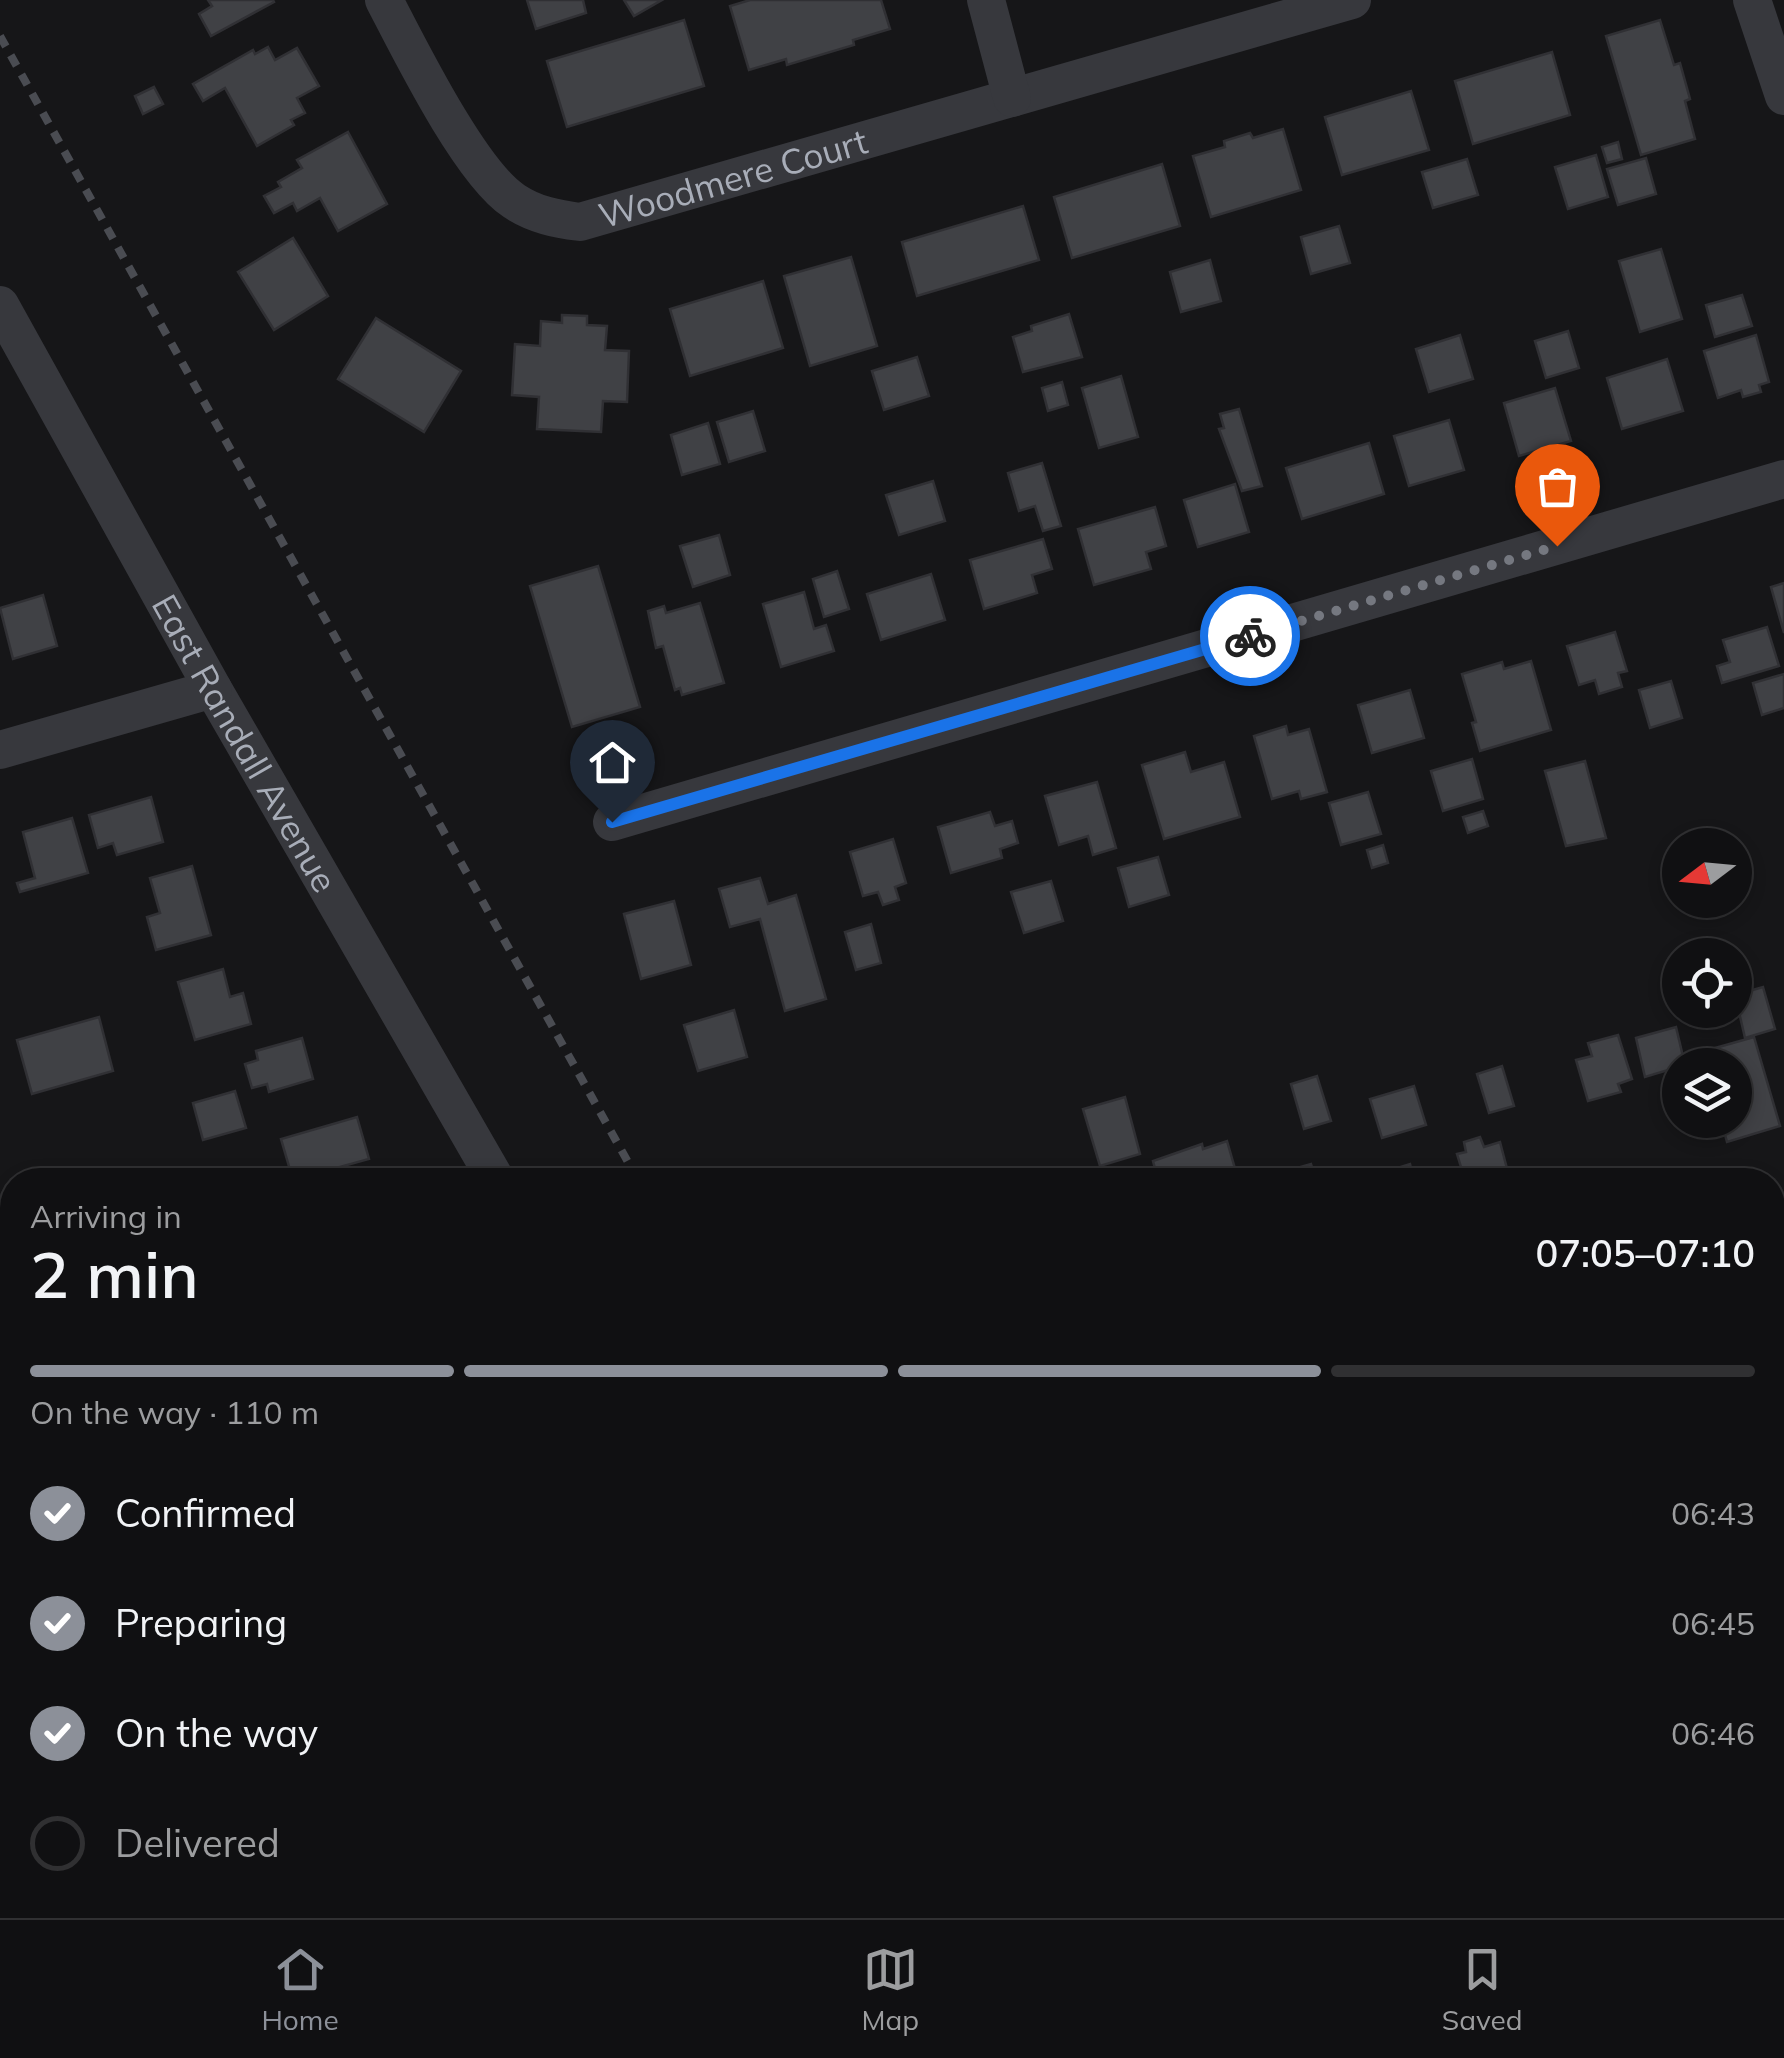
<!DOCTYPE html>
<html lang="en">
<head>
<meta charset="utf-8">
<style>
  body { margin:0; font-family:Mulish,sans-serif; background:#19191b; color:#f1f3f6; height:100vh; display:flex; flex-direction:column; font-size:38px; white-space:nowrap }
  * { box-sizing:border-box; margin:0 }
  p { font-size:32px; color:#9c9d9f }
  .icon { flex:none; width:55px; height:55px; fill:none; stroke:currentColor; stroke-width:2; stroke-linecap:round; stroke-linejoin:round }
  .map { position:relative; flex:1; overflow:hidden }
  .drawer { position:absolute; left:0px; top:1168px; width:1785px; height:752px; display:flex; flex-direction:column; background:#101012; border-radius:40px 40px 0 0; box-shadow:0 5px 15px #0003,0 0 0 2px #303032 }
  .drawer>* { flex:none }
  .needle { width:65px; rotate:254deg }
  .buttons { position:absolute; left:1662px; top:828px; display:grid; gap:20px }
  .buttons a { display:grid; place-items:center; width:90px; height:90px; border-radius:50%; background:#101012; box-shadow:0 5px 15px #0003,0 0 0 2px #303032; font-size:50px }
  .pin { position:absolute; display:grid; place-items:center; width:85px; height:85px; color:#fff; margin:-102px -42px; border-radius:50% 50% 50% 0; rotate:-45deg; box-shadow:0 0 10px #0007 }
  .pin .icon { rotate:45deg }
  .courier { position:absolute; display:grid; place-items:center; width:100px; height:100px; margin:-50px; border:8px solid #1a73e8; border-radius:50%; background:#fff; color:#222; box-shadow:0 2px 12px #0007 }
  .overview em { font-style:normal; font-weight:600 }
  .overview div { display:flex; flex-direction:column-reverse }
  .overview { display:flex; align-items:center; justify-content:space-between; height:170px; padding:0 30px }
  h1 { font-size:65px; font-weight:600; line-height:75px }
  .bar { display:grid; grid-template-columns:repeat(4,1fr); gap:15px 10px; align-content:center; height:120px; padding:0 30px }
  .bar i { height:12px; border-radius:8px; background:#303032 }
  .bar .current { background:#8c9099 }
  .bar p { grid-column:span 4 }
  ol { padding:0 30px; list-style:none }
  li { display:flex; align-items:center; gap:30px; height:110px }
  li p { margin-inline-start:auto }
  li .icon { padding:10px; border-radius:50%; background:#8c9099; color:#fff; stroke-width:4 }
  li:last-child { color:#9c9d9f }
  li i { width:55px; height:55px; border:5px solid #303032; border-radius:50% }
  .menu { display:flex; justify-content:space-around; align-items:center; height:140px; border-top:2px solid #303032; background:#101012; font-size:28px; color:#9c9d9f }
  .menu a { display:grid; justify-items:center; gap:5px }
  .menu .current { color:#8c9099 }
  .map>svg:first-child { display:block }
  .building { fill:#404145; stroke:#303034; stroke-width:2.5 }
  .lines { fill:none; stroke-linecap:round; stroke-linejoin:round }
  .minor { stroke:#37383d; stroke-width:38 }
  .rail { stroke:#4a4c52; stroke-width:8; stroke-dasharray:12 10; stroke-linecap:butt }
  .done { stroke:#757880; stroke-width:10; stroke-dasharray:0 18 }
  .route { stroke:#1a73e8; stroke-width:12 }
  .labels { text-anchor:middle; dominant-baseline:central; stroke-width:8; stroke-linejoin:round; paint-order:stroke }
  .street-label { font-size:35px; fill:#a8adb8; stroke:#111113 }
</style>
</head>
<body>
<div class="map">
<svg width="1784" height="1918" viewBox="0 0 1784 1918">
  <rect width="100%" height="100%" fill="#161618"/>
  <g class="building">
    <polygon points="208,0 273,0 274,2 211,36 199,14 212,6"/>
    <polygon points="527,0 583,0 586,13 536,29"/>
    <polygon points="624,0 662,0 634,16"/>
    <polygon points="750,0 881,0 890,29 853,40 854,45 787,65 786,59 749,70 730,6"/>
    <polygon points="684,20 704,86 567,127 547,61"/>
    <polygon points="1660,20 1674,65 1680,63 1690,99 1685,101 1695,139 1641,155 1606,36"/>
    <polygon points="268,47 275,60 297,48 319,86 297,98 305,113 291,120 294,125 257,146 225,88 203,101 193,84 253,50 255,54"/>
    <polygon points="1552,52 1570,115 1473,144 1455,81"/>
    <polygon points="154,87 163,104 143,114 135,96"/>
    <polygon points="1411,91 1429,150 1342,175 1325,117"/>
    <polygon points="1283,129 1301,190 1211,217 1193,156 1225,147 1224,141 1250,133 1253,138"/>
    <polygon points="348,132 387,204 338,231 320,198 297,211 293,203 274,213 264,196 281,187 278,182 302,168 297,160"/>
    <polygon points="1618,142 1622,159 1607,163 1602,147"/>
    <polygon points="1596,155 1608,197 1568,209 1555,167"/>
    <polygon points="1646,158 1656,194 1618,205 1607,169"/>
    <polygon points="1467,159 1478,195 1433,208 1422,172"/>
    <polygon points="1162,164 1180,226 1072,258 1054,197"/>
    <polygon points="1023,206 1039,260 917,296 902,242"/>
    <polygon points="1339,226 1350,263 1311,274 1301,237"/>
    <polygon points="293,238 328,296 274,330 238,272"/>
    <polygon points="1661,249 1682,319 1640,332 1619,261"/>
    <polygon points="851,257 877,346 810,366 784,276"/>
    <polygon points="1210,260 1221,301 1181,312 1170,272"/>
    <polygon points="763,281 783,348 690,376 670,309"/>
    <polygon points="1742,295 1752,326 1715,337 1706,305"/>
    <polygon points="1069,314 1082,357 1023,372 1013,337 1032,331 1031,326"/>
    <polygon points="562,315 587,316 587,325 607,326 605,350 629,351 627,402 603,401 601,432 537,429 539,397 512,395 515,344 540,346 541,321 562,323"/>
    <polygon points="376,318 461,371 424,432 338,379"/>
    <polygon points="1568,331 1579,368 1546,378 1535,341"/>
    <polygon points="1460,335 1473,379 1429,392 1416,349"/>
    <polygon points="1756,335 1769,382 1759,385 1761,392 1743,397 1741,390 1718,398 1704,351"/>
    <polygon points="917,357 929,396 884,410 872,371"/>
    <polygon points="1667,359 1683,411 1622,429 1607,378"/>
    <polygon points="1121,376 1138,437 1099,448 1082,388"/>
    <polygon points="1062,382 1068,405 1048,411 1042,388"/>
    <polygon points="1555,388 1571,441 1519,456 1504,403"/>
    <polygon points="1239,409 1262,486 1242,491 1219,429 1224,428 1220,414"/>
    <polygon points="753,411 765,451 729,462 717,422"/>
    <polygon points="1449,420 1464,470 1409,486 1394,436"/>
    <polygon points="708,423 720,464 682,475 671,435"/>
    <polygon points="1369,443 1384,494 1302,519 1286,468"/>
    <polygon points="1042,463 1061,526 1043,531 1035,506 1019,511 1008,473"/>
    <polygon points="933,481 945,521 899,535 886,495"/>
    <polygon points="1235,484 1249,532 1198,547 1184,500"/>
    <polygon points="1155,507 1166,546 1146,552 1151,569 1094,585 1078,529"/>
    <polygon points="719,535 730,575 693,587 680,546"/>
    <polygon points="1043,539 1052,569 1032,575 1037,593 984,609 970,560"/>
    <polygon points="598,566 640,707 572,727 530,586"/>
    <polygon points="837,571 849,609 824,617 813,579"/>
    <polygon points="931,574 945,620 881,640 867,594"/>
    <polygon points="1784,583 1784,633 1771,587"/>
    <polygon points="804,592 814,629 826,625 834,651 781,667 763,604"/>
    <polygon points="43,595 57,646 13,659 0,608"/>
    <polygon points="700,603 724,683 682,695 680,688 675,690 663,646 656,648 648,611 664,606 666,613"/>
    <polygon points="1767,627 1779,666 1722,683 1717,666 1730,662 1723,640"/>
    <polygon points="1615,632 1627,671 1618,673 1622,687 1599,694 1595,680 1579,685 1567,646"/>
    <polygon points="1531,661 1551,730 1480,751 1472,723 1476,722 1462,674 1502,662 1504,669"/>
    <polygon points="1784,674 1784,708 1762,715 1753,683"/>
    <polygon points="1671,681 1682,718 1650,728 1639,690"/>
    <polygon points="1410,690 1424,738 1372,753 1358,705"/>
    <polygon points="1286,726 1288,735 1309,729 1327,792 1301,799 1299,791 1272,799 1254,736"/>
    <polygon points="1185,752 1191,772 1224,762 1240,817 1164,839 1142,765"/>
    <polygon points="1472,759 1483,799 1443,811 1431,771"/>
    <polygon points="1585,761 1606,838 1566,846 1545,771"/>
    <polygon points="1097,782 1116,848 1093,855 1088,836 1059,845 1045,796"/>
    <polygon points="1368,792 1381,834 1341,845 1329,803"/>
    <polygon points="151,797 163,842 117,855 113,843 98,848 89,815"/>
    <polygon points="1483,811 1488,826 1468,833 1463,817"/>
    <polygon points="990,812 995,826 1012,821 1018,843 1000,849 1002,858 951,873 938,827"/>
    <polygon points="72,818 88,873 20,892 17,883 35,878 23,832"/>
    <polygon points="893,839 906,883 895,887 899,900 883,905 878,892 863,896 850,852"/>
    <polygon points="1383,845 1388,863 1372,868 1367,850"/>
    <polygon points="1158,857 1169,895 1129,907 1118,868"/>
    <polygon points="192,866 211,935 156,950 147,917 160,913 150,878"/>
    <polygon points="760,878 768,904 796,895 826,999 785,1011 760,919 730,927 719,889"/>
    <polygon points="1051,881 1063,921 1024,933 1011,892"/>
    <polygon points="674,901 691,965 641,979 624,914"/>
    <polygon points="871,924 881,963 856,970 845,932"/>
    <polygon points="223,969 230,997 243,993 251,1024 195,1040 178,982"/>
    <polygon points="1763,987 1775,1029 1745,1038 1735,995"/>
    <polygon points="734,1010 747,1057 698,1071 684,1025"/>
    <polygon points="99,1017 113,1071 32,1094 17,1040"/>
    <polygon points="1676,1027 1685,1065 1645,1077 1636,1038"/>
    <polygon points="1618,1035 1632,1079 1618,1084 1621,1092 1588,1101 1576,1060 1592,1056 1588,1043"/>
    <polygon points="1754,1037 1780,1126 1727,1142 1721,1120 1735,1120 1735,1065 1704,1065 1701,1052"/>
    <polygon points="302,1038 313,1079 269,1092 267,1084 252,1088 245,1064 258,1060 256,1051"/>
    <polygon points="1502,1066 1514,1106 1489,1113 1477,1074"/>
    <polygon points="1317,1076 1331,1121 1304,1129 1291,1084"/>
    <polygon points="1414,1086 1426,1125 1382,1138 1370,1099"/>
    <polygon points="235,1091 246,1128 203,1140 193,1103"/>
    <polygon points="1125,1097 1140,1154 1100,1166 1083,1109"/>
    <polygon points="357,1117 369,1159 293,1180 281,1139"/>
    <polygon points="1480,1137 1484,1147 1500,1142 1510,1180 1465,1180 1457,1154 1466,1152 1464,1142"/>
    <polygon points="1227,1141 1238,1179 1158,1180 1153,1161 1202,1144 1203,1149"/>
    <polygon points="1311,1164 1316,1180 1269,1180 1268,1176"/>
    <polygon points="1410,1164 1414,1180 1369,1180 1368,1177"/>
    <polygon points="261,1169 264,1180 224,1180"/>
    <polygon points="1784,1316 1784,1357 1773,1319"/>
    <polygon points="1777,1436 1784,1460 1784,1477 1772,1480 1772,1438"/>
    <polygon points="12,1524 12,1591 6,1592 3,1585 0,1586 0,1528"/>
    <polygon points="1782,1721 1782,1767 1772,1770 1772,1724"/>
    <polygon points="12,1792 12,1839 0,1843 0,1795"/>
    <polygon points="1777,1829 1784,1854 1784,1918 1751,1918 1748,1908 1772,1908 1772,1830"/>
    <polygon points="179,1908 216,1908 219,1918 182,1918"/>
    <polygon points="1207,1908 1285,1908 1288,1918 1211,1918"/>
    <polygon points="1370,1908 1397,1908 1400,1918 1373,1918"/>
    <polygon points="1548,1908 1586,1908 1590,1918 1542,1918 1550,1915"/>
    <polygon points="1620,1908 1703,1908 1706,1918 1623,1918"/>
  </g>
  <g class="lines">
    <g class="minor">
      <path id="s1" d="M 384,0 C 410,50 470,172 514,201 C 535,215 557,219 580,222 L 1352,0"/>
      <polyline points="986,0 1012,98"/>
      <polyline points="1752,0 1784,96"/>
      <path id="s2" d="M 0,305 L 213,689 L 496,1180"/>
      <polyline points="0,750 213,689"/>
      <polyline points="612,822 1784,479"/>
      <polyline points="1772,1217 1784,1214"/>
      <polyline points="0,1701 12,1697"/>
      <polyline points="924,1908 930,1918"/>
    </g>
    <g class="rail">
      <polyline points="0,36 638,1180"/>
      <polyline points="1042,1908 1048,1918"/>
    </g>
  </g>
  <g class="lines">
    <polyline class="done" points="1250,636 1557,546"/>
    <polyline class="route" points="612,822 1250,636"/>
  </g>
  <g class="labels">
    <g class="street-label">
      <text stroke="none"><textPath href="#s1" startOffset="470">Woodmere Court</textPath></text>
      <text stroke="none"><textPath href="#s2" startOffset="502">East Randall Avenue</textPath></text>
    </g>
  </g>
</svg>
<div class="buttons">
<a><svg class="needle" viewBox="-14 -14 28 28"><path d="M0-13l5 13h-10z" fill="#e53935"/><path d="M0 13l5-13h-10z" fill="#9c9d9f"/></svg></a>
<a><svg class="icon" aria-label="locate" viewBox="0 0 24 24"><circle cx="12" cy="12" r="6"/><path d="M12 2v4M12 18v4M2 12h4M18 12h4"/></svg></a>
<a><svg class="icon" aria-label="layers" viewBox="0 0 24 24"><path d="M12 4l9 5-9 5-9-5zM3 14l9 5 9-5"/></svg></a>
</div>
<div class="pin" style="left:1557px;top:546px;background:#ea580c"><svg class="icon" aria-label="bag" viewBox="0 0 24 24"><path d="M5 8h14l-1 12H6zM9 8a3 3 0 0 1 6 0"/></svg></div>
<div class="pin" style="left:612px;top:822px;background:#1f2937"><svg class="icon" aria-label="home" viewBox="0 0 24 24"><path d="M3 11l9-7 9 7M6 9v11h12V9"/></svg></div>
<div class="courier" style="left:1250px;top:636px"><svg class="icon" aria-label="bike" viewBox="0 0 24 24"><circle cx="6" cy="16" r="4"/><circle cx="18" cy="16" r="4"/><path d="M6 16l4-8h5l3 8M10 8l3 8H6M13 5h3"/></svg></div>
<section class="drawer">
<div class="overview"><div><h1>2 min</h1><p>Arriving in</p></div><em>07:05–07:10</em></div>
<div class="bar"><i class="current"></i><i class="current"></i><i class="current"></i><i></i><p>On the way · 110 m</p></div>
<ol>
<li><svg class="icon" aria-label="check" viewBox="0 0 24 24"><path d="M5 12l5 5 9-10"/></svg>Confirmed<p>06:43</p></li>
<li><svg class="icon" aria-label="check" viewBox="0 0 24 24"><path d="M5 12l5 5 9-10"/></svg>Preparing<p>06:45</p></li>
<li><svg class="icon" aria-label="check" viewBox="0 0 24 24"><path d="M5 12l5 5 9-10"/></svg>On the way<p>06:46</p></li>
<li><i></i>Delivered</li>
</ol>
</section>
</div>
<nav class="menu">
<a class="current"><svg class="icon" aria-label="home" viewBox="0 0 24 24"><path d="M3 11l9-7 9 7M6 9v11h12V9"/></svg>Home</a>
<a><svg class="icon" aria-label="map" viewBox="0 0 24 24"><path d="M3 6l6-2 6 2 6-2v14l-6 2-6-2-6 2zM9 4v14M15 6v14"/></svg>Map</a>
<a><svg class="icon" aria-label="saved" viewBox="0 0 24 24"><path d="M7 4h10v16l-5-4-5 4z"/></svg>Saved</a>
</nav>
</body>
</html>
